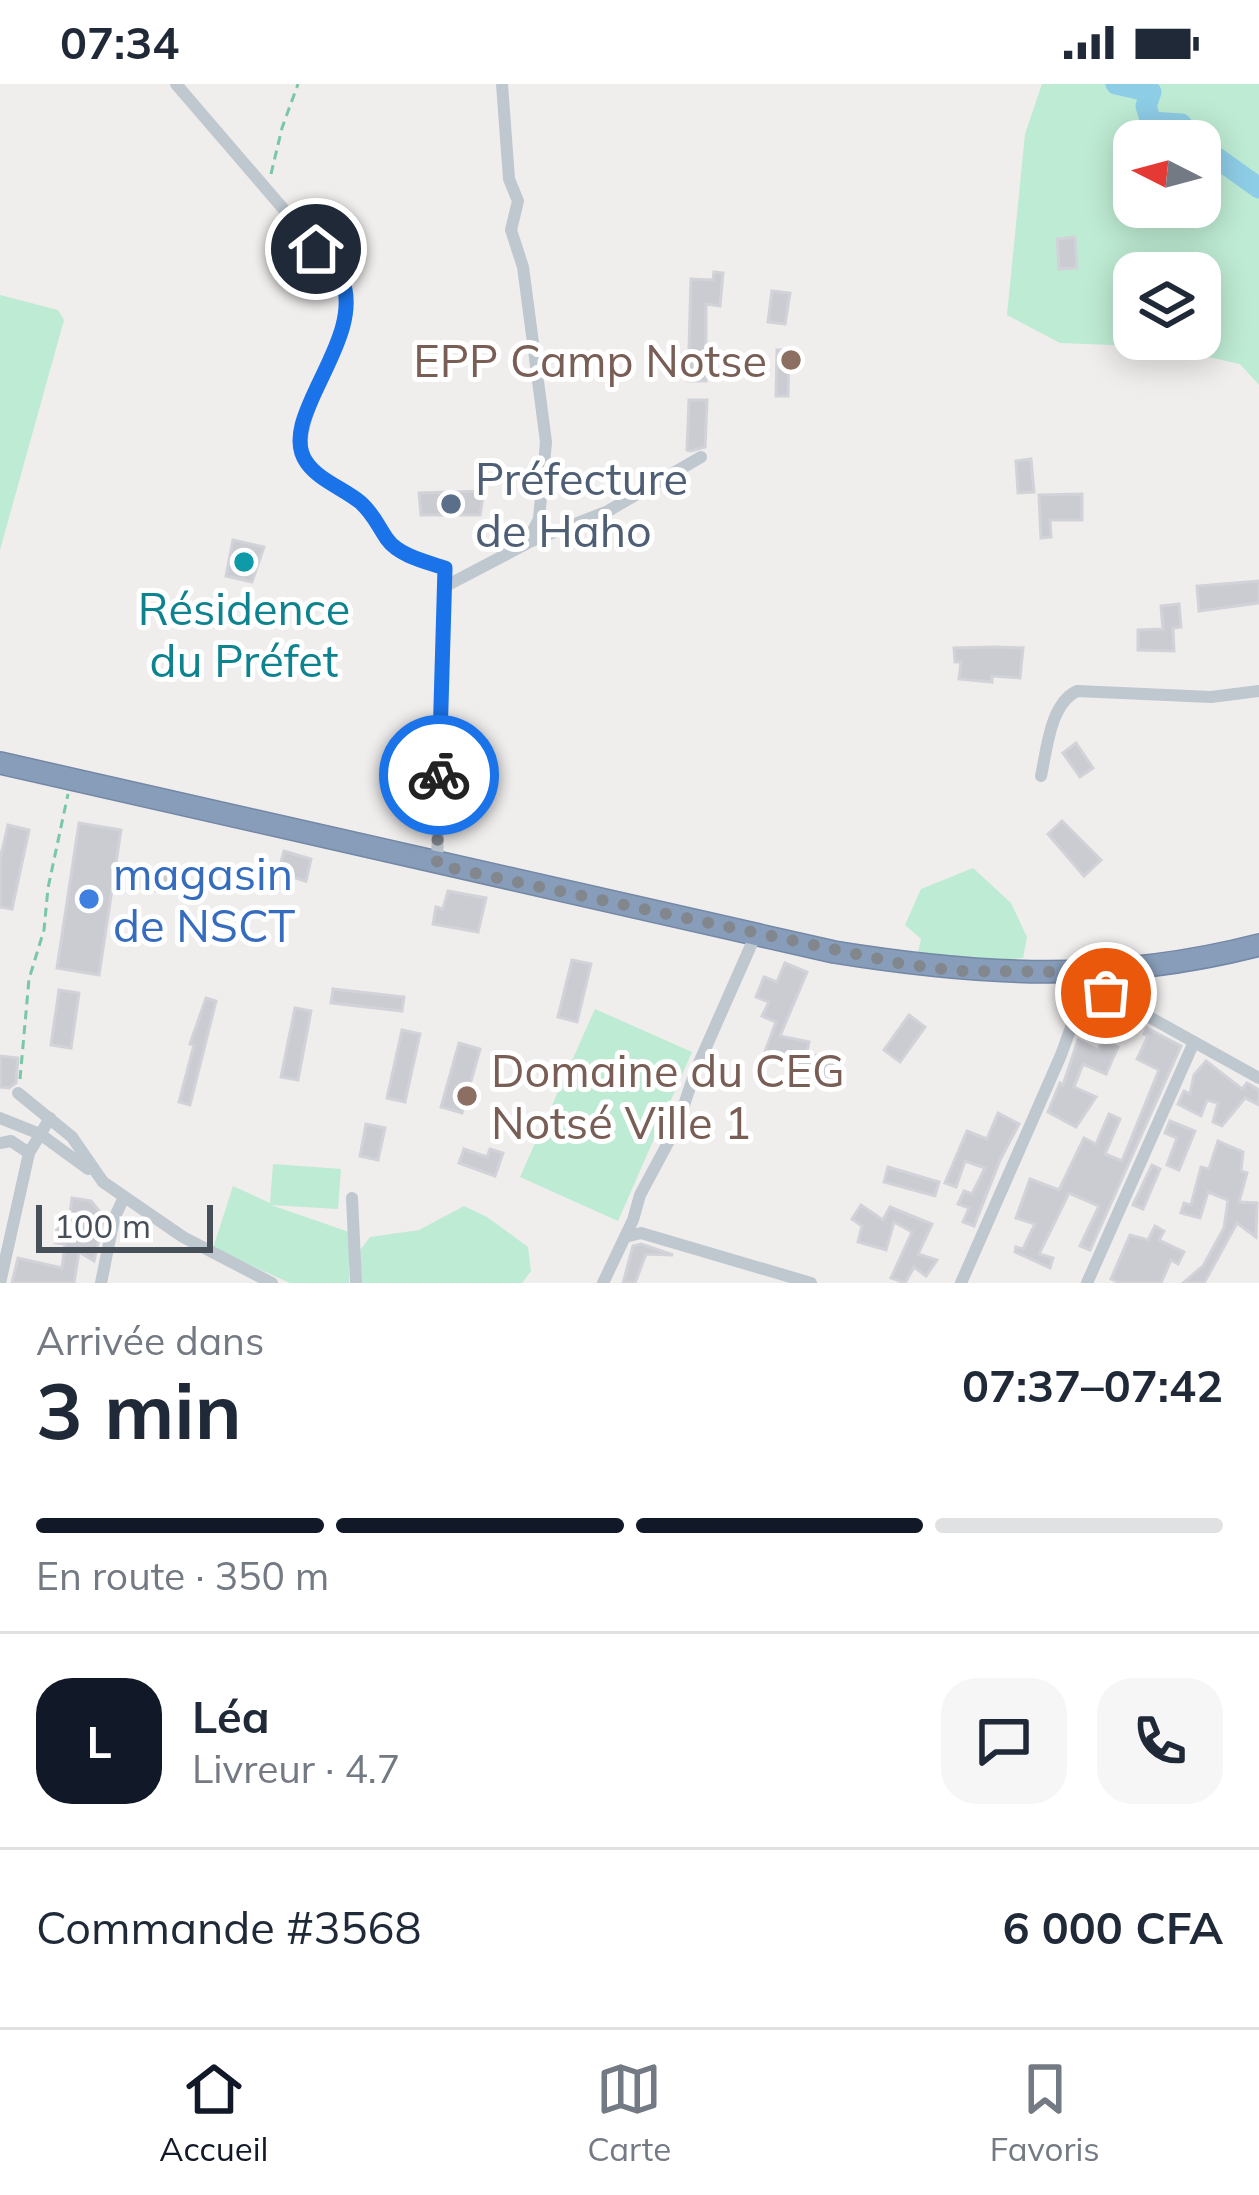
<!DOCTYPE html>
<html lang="fr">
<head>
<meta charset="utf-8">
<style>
  body { margin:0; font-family:Mulish,sans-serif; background:#f6f6f7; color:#1f2937; height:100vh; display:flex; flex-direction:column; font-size:45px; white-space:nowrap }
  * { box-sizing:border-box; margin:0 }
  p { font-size:39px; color:#747a83 }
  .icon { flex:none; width:66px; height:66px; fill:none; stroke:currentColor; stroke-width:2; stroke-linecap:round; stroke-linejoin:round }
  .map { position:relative; height:1199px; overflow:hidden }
  .sheet { display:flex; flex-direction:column; background:#fff; flex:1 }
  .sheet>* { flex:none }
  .needle { width:78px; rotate:276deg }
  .tools { position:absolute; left:1113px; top:36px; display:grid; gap:24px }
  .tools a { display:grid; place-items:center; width:108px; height:108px; border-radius:24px; background:#fff; box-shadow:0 6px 30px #0003; font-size:60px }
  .scale { position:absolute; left:36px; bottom:30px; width:177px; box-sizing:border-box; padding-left:12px; border:6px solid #474f59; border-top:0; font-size:33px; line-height:42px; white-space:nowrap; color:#474f59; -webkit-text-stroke:9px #fff; paint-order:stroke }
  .pin { position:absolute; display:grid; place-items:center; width:102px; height:102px; color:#fff; margin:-51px; border:6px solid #fff; border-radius:50%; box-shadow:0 3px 12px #0007 }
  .courier { position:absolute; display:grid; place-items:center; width:120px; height:120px; margin:-60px; border:9px solid #1a73e8; border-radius:50%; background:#fff; color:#222; box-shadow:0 3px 15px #0007 }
  .headline em { font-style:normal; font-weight:700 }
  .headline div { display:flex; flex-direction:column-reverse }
  .headline { display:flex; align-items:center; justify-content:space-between; height:204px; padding:0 36px }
  h1 { font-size:78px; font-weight:700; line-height:90px }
  .bar { display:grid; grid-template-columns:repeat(4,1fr); gap:18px 12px; align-content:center; height:144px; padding:0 36px }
  .bar i { height:15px; border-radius:9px; background:#e0e1e3 }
  .bar .selected { background:#111827 }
  .bar p { grid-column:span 4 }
  .line { display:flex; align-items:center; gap:30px; padding:0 36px; border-top:3px solid #e0e1e3 }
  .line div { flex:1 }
  .round { display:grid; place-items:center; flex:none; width:126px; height:126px; border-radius:36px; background:#f6f6f7 }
  .status { display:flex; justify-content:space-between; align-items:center; height:84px; padding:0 60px; background:#fff; direction:ltr }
  .status svg { height:33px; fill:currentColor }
  .tabs { display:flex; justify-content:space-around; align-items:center; height:168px; border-top:3px solid #e0e1e3; background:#fff; font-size:33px; color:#747a83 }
  .tabs a { display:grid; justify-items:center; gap:6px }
  .tabs .selected { color:#111827 }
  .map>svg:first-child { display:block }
  .green { fill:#beebd3; fill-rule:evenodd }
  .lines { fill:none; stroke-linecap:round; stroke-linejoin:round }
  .river { stroke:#8ecde6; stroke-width:21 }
  .building { fill:#caccd2; stroke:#d2d3d9; stroke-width:3 }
  .highway-casing { stroke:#7388a5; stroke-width:24 }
  .path { stroke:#78c7a6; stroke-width:3; stroke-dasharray:9 6; stroke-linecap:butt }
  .street { stroke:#bfc7cf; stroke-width:12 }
  .highway { stroke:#889db9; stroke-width:21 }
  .done { stroke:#82868d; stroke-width:12; stroke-dasharray:0 21.6 }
  .route { stroke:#1a73e8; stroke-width:15 }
  .education-dot { fill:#8d6e63; stroke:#fff; stroke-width:4.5 }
  .service-dot { fill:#5c6f8a; stroke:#fff; stroke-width:4.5 }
  .culture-dot { fill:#0f9aa8; stroke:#fff; stroke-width:4.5 }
  .shop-dot { fill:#3f7fe0; stroke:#fff; stroke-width:4.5 }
  .labels { text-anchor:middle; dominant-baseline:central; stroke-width:10; stroke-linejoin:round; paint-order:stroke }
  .education-label { font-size:45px; fill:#785e54; stroke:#fff; text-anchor:end }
  .service-label { font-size:45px; fill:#4e5e75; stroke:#fff; text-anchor:start }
  .culture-label { font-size:45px; fill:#0d838f; stroke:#fff }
  .shop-label { font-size:45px; fill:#366cbe; stroke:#fff; text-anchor:start }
</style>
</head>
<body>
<div class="status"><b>07:34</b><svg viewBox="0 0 49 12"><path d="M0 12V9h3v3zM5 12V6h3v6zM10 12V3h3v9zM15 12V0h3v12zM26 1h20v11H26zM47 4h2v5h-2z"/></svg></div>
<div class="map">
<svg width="1259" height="1199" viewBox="0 0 1259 1199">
  <rect width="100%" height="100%" fill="#f0eded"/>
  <g class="green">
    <path d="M 1042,0 L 1259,0 L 1259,301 L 1240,280 L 1162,263 L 1060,259 L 1007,231 L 1025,50 ZM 1134,57 L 1200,57 L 1200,123 L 1134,123 ZM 1134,189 L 1200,189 L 1200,255 L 1134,255 Z"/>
    <polygon points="0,211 58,226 64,236 0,466"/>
    <polygon points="973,784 1011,819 1027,853 1023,874 981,879 917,873 921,855 905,841 921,805"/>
    <polygon points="595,925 692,968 618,1137 520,1093"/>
    <polygon points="273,1080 341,1085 338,1125 271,1121 349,1148 349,1199 290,1199 213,1164 233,1102 270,1119"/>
    <polygon points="464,1122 487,1133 528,1163 531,1187 522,1199 362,1199 360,1166 370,1153 419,1146"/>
  </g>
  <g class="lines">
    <g class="river">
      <polyline points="1116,0 1151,8 1146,22 1151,38 1181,40 1195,57"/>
      <polyline points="1200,62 1259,104"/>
    </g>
  </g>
  <g class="building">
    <polygon points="1075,153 1077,184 1059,185 1057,155"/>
    <polygon points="714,188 723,189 720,222 706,220 706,297 688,297 691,195 713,196"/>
    <polygon points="772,207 790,209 785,240 768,238"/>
    <polygon points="777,266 789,266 788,312 776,312"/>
    <polygon points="689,316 707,316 705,363 691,367 687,366"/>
    <polygon points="1031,375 1034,408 1018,409 1016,377"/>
    <polygon points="484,407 480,431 421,431 419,409"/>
    <polygon points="1082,410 1082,436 1050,436 1051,453 1041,454 1039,411"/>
    <polygon points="233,456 264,463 252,498 226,492"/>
    <polygon points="1259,497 1259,519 1199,527 1197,502"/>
    <polygon points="1179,520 1181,543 1173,544 1174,567 1138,566 1138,546 1163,545 1161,522"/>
    <polygon points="997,563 1023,564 1020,594 992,592 992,598 959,595 961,578 955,578 954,564"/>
    <polygon points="1076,659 1093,684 1080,693 1063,669"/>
    <polygon points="1062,737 1101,776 1084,792 1048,750"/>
    <polygon points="79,739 121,746 99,891 57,884"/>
    <polygon points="8,741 29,746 12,825 0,823 0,775"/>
    <polygon points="284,767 311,775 306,797 278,789"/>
    <polygon points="141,785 171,792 167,809 137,803"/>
    <polygon points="448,807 486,814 478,848 433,840 436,823 443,825"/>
    <polygon points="572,876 591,880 577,938 558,933"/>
    <polygon points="785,879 807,888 780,952 809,958 807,968 838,980 832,996 763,973 776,938 762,932 769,918 756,913 764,893 777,898"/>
    <polygon points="333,905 404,913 402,927 331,919"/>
    <polygon points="59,906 79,909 71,964 51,961"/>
    <polygon points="206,914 216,917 190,1021 179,1018 194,961 190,960"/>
    <polygon points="295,924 311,927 298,996 281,993"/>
    <polygon points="909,931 925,943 900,978 884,966"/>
    <polygon points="1147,944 1181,962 1090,1166 1080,1162 1099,1122 1069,1109 1039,1170 1053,1174 1050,1184 1015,1168 1016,1163 1023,1165 1035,1140 1016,1134 1030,1095 1059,1106 1084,1054 1096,1060 1109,1030 1120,1035 1105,1070 1122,1077 1159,986 1137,975 1148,952 1144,950"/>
    <polygon points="402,946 420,950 405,1018 387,1014"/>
    <polygon points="1078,956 1098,966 1103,956 1118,963 1106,990 1083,980 1074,1003 1096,1013 1076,1043 1048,1028 1060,999 1063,1001"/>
    <polygon points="459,959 480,965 462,1029 441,1023"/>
    <polygon points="0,972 18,974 16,999 9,1004 0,1003"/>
    <polygon points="1206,977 1242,1005 1247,999 1259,1006 1259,1021 1245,1014 1222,1042 1213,1038 1218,1019 1207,1016 1201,1032 1178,1020 1184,1007 1190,1010 1194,991"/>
    <polygon points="998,1029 1019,1040 1000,1076 974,1142 963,1138 969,1124 958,1120 964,1107 972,1110 985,1084 965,1077 956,1103 945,1099 967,1047 987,1055"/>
    <polygon points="1170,1037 1195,1047 1179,1086 1167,1081 1177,1054 1165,1049"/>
    <polygon points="366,1040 385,1044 378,1076 360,1072"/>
    <polygon points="1218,1057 1243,1068 1241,1087 1247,1089 1239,1118 1257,1119 1256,1153 1237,1139 1204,1199 1183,1199 1203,1182 1224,1144 1228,1116 1208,1108 1200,1134 1181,1129 1184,1119 1191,1121 1201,1083 1209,1085"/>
    <polygon points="464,1065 487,1073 490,1065 503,1069 495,1092 459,1079"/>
    <polygon points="1152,1081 1160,1085 1143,1125 1133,1121"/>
    <polygon points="888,1083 939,1098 935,1112 884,1098"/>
    <polygon points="72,1114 91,1117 104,1133 94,1177 79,1168 74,1199 12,1199 18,1174 62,1184 65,1160 55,1159 58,1136 69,1137"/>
    <polygon points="861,1121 883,1136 890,1123 932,1140 918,1170 937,1176 926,1192 914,1183 905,1199 891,1194 912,1148 894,1138 886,1166 858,1158 862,1142 852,1135"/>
    <polygon points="1155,1142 1164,1147 1159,1156 1184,1168 1178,1180 1171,1176 1161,1199 1120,1199 1111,1195 1130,1151 1148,1156"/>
    <polygon points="641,1160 673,1171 646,1170 635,1199 623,1199 633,1162"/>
  </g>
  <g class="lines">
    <g class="highway-casing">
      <path id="highway" d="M 0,679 L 834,868 C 983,892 1111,899 1259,861"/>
    </g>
    <g class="path">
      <polyline points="271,90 282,44 298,0"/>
      <polyline points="20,995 29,895 44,846 48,804 68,710"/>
    </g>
    <g class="street">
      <path d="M 176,0 L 341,192 C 343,204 348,217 346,229 C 340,268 285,349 307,379 C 319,396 344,405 360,418 C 373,429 378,442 387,455 C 399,472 427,478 445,485 L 437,781"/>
      <polyline points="527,459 608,427 701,373"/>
      <polyline points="444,503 526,460 539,435 546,358 523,183 511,146 518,117 509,95 502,0"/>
      <path d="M 1041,692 C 1047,665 1050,620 1077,607 L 1211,613 L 1259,607"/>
      <polyline points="1092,892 1106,909 1259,994"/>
      <polyline points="18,1009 72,1053 103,1098 183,1153 272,1199"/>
      <polyline points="0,1034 40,1050 88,1085"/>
      <polyline points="0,1059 11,1057 29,1069"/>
      <polyline points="352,1114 356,1199"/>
      <polyline points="625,1153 641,1149 811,1199"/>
      <polyline points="0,1199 29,1069 50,1034"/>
      <polyline points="101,1199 114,1135 124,1113"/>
      <polyline points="603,1199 633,1136 640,1111 677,1042 695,988 756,850"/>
      <polyline points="961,1199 1061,971 1091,888"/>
      <polyline points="1087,1199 1194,958"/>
    </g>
    <use href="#highway" class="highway"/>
  </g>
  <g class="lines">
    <polyline class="done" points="439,691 437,781 898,879 958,887 1091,888 1106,909"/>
    <path class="route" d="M 316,165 C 324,173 336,183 341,193 C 369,255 274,335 307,379 C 319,396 344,405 360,418 C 373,429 378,442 387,455 C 399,472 427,478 445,484 L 439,691"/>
  </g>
  <g class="education-dot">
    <circle cx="791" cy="276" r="12"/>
    <circle cx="467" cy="1012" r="12"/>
  </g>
  <circle class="service-dot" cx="451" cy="420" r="12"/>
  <circle class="culture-dot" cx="244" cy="478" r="12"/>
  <circle class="shop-dot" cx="89" cy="815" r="12"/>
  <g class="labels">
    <g class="education-label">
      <text x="767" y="276">EPP Camp Notse</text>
      <text x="491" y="986" text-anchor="start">Domaine du CEG<tspan x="491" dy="52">Notsé Ville 1</tspan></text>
    </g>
    <g class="service-label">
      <text x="475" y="394">Préfecture<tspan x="475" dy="52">de Haho</tspan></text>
    </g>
    <g class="culture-label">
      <text x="244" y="524">Résidence<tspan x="244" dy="52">du Préfet</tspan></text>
    </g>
    <g class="shop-label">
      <text x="113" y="789">magasin<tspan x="113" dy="52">de NSCT</tspan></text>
    </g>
  </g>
</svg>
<div class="tools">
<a><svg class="needle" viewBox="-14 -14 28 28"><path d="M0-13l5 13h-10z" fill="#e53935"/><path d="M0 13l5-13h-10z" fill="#747a83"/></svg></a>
<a><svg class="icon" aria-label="layers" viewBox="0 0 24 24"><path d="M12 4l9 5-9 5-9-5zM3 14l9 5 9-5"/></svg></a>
</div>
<div class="scale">100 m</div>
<div class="pin" style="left:1106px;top:909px;background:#ea580c"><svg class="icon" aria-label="bag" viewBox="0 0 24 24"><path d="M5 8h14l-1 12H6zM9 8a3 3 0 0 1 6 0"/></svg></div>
<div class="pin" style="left:316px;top:165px;background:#1f2937"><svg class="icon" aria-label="home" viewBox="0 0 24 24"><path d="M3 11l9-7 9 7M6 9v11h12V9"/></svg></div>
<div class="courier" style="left:439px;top:691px"><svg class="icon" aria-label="bike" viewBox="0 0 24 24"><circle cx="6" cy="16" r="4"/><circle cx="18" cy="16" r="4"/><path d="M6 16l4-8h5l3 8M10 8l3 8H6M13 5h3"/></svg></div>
</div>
<section class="sheet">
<div class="headline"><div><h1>3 min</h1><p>Arrivée dans</p></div><em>07:37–07:42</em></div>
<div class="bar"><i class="selected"></i><i class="selected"></i><i class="selected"></i><i></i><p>En route · 350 m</p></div>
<div class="line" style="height:216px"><b class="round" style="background:#111827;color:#fff">L</b><div><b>Léa</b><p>Livreur · 4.7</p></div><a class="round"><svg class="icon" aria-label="chat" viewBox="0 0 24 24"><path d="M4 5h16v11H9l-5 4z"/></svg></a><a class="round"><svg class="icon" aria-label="phone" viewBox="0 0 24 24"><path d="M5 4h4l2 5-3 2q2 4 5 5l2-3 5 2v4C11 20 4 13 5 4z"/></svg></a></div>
<div class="line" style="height:156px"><div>Commande #3568</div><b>6 000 CFA</b></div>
</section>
<nav class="tabs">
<a class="selected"><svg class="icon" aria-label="home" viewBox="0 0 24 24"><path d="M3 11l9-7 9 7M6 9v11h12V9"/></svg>Accueil</a>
<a><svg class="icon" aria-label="map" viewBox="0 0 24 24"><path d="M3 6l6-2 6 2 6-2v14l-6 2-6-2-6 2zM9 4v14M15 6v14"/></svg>Carte</a>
<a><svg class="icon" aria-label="saved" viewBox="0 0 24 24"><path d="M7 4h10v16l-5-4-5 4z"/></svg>Favoris</a>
</nav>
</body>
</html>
